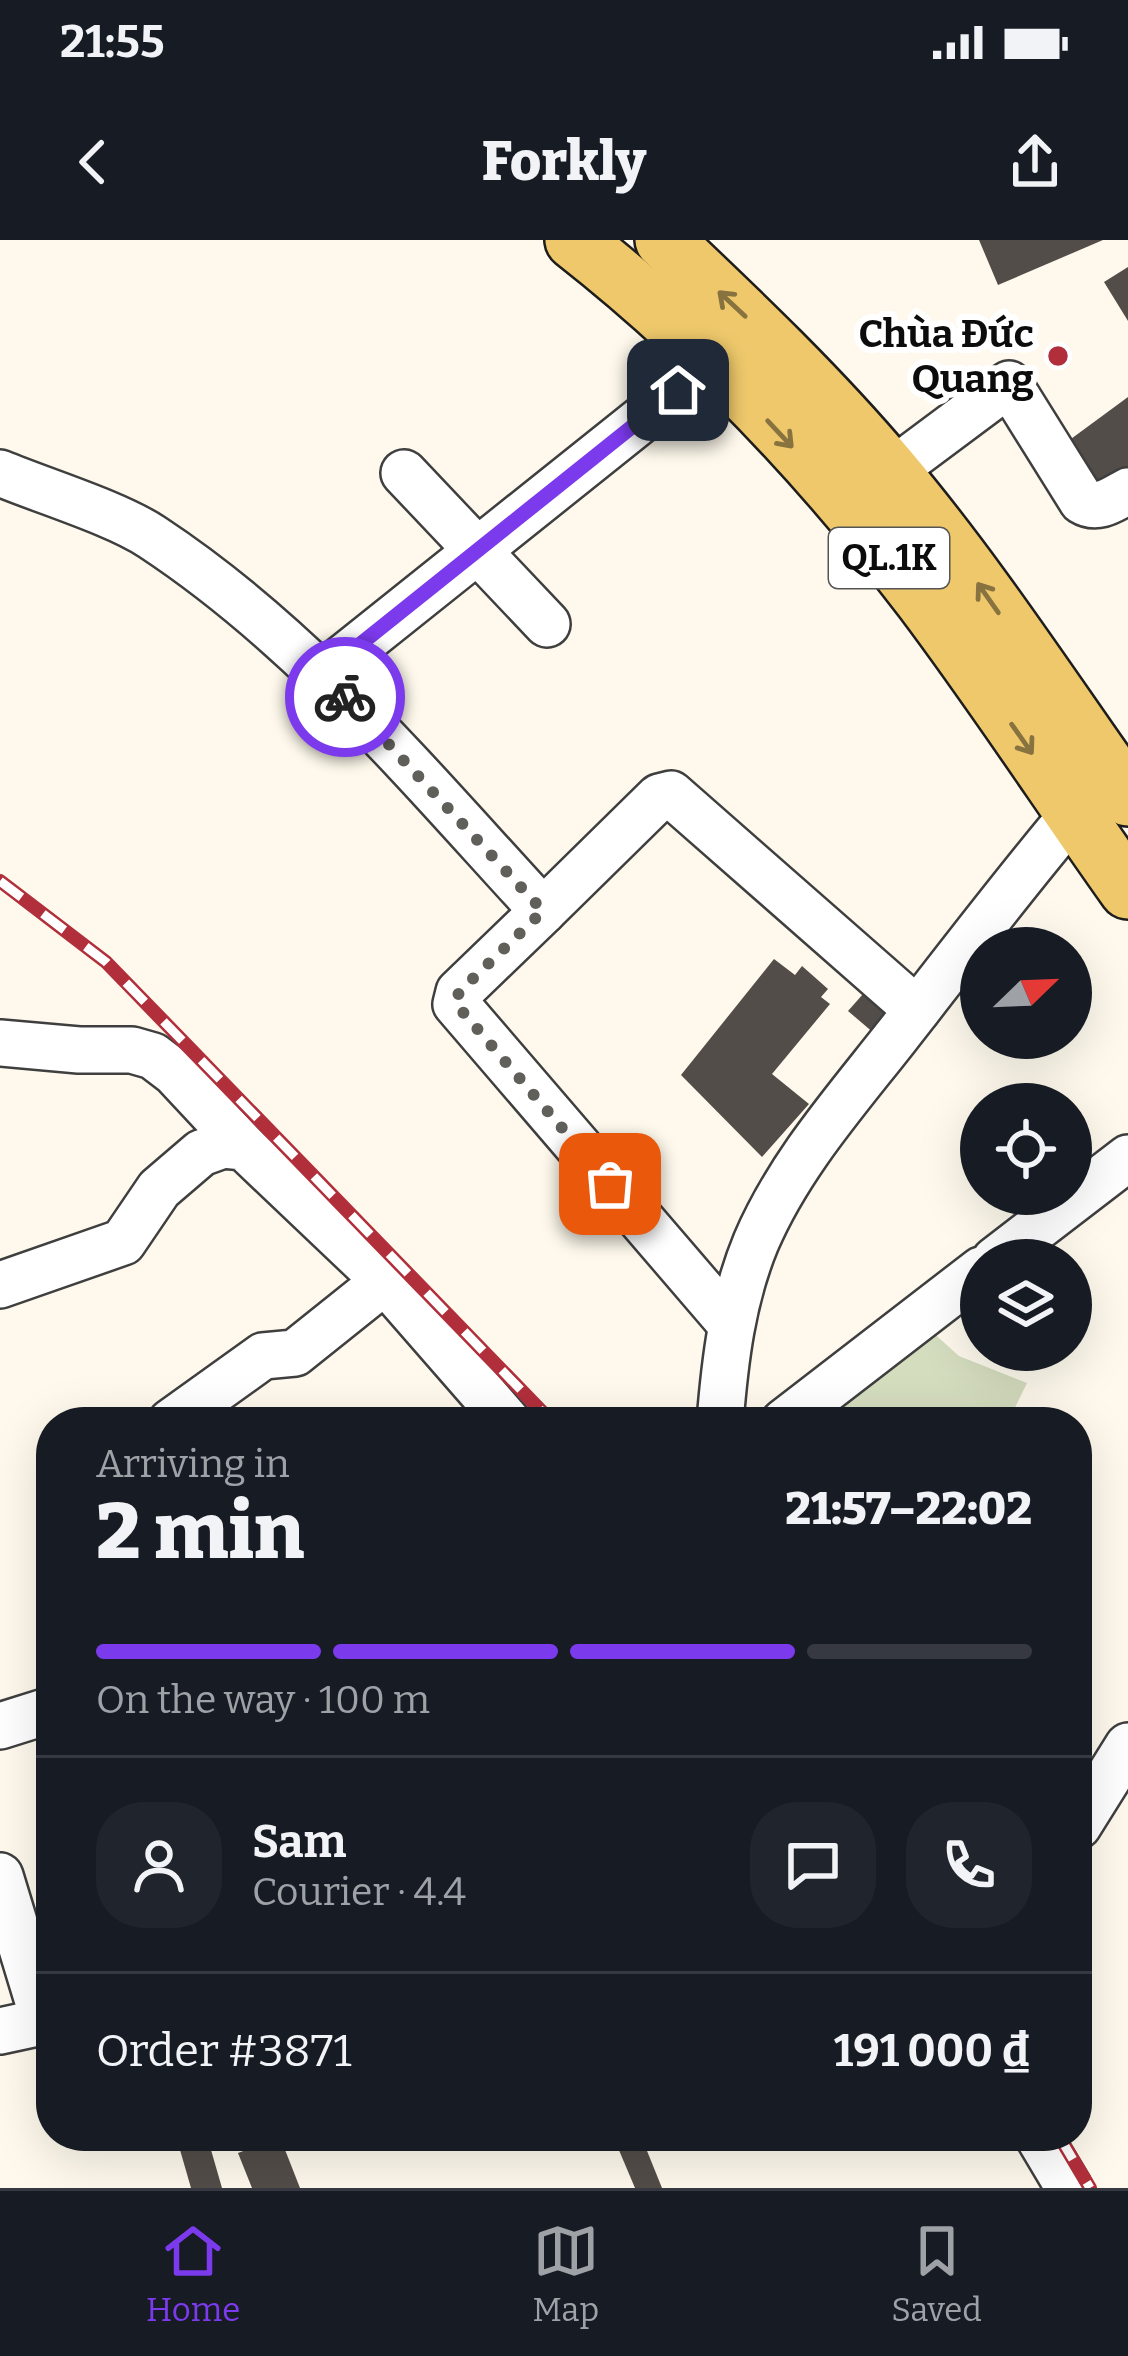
<!DOCTYPE html>
<html lang="en">
<head>
<meta charset="utf-8">
<style>
  body { margin:0; font-family:Bitter,serif; background:#20242c; color:#f1f3f6; height:100vh; display:flex; flex-direction:column; font-size:45px; white-space:nowrap }
  * { box-sizing:border-box; margin:0 }
  p { font-size:39px; color:#9ea1a6 }
  .icon { flex:none; width:66px; height:66px; fill:none; stroke:currentColor; stroke-width:2; stroke-linecap:round; stroke-linejoin:round }
  .map { position:relative; flex:1; overflow:hidden }
  .sheet { position:absolute; left:36px; top:1167px; width:1056px; height:744px; display:flex; flex-direction:column; background:#171b24; border-radius:48px; box-shadow:0 12px 48px #0002 }
  .sheet>* { flex:none }
  .needle { width:78px; rotate:67deg }
  .tools { position:absolute; left:960px; top:687px; display:grid; gap:24px }
  .tools a { display:grid; place-items:center; width:132px; height:132px; border-radius:50%; background:#171b24; box-shadow:0 12px 48px #0002; font-size:60px }
  .pin { position:absolute; display:grid; place-items:center; width:102px; height:102px; color:#fff; margin:-51px; border-radius:24px; box-shadow:0 6px 18px #0006 }
  .courier { position:absolute; display:grid; place-items:center; width:120px; height:120px; margin:-60px; border:9px solid #7c3aed; border-radius:50%; background:#fff; color:#222; box-shadow:0 3px 15px #0007 }
  .headline em { font-style:normal; font-weight:800 }
  .headline div { display:flex; flex-direction:column-reverse }
  .headline { display:flex; align-items:center; justify-content:space-between; height:204px; padding:0 60px }
  h1 { font-size:78px; font-weight:800; line-height:90px }
  .bar { display:grid; grid-template-columns:repeat(4,1fr); gap:18px 12px; align-content:center; height:144px; padding:0 60px }
  .bar i { height:15px; border-radius:9px; background:#363941 }
  .bar .active { background:#7c3aed }
  .bar p { grid-column:span 4 }
  .line { display:flex; align-items:center; gap:30px; padding:0 60px; border-top:3px solid #363941 }
  .line div { flex:1 }
  .round { display:grid; place-items:center; flex:none; width:126px; height:126px; border-radius:48px; background:#20242c }
  .status { display:flex; justify-content:space-between; align-items:center; height:84px; padding:0 60px; background:#171b24; direction:ltr }
  .status svg { height:33px; fill:currentColor }
  header { display:flex; justify-content:space-between; align-items:center; height:156px; padding:0 60px; background:#171b24; font-size:54px; font-weight:800 }
  .tabs { display:flex; justify-content:space-around; align-items:center; height:168px; border-top:3px solid #363941; background:#171b24; font-size:33px; color:#9ea1a6 }
  .tabs a { display:grid; justify-items:center; gap:6px }
  .tabs .active { color:#7c3aed }
  .map>svg:first-child { display:block }
  .cemetery { fill:#d5ddbf }
  .building { fill:#534d49 }
  .lines { fill:none; stroke-linecap:round; stroke-linejoin:round }
  .minor-casing { stroke:#3f3f3f; stroke-width:50 }
  .major-casing { stroke:#1d1d1d; stroke-width:62 }
  .minor { stroke:#fff; stroke-width:45 }
  .major { stroke:#eec86b; stroke-width:57 }
  .rail-casing { stroke:#b12f3b; stroke-width:14 }
  .rail { stroke:#fff; stroke-width:9; stroke-dasharray:27; stroke-linecap:butt }
  .oneway { stroke:#887340 }
  .done { stroke:#615f5a; stroke-width:12; stroke-dasharray:0 21.6 }
  .route { stroke:#7c3aed; stroke-width:15 }
  .poi-dot { fill:#b12f3b; stroke:#fff; stroke-width:4.5 }
  .labels { text-anchor:middle; dominant-baseline:central; stroke-width:12; stroke-linejoin:round; paint-order:stroke }
  .shield { fill:#fff; stroke:#555; stroke-width:3 }
  .shield-label { font-size:36px; font-weight:bold; fill:#0c0c0c }
  .poi-label { font-size:39px; font-weight:bold; fill:#0c0c0c; stroke:#fff; text-anchor:end }
</style>
</head>
<body>
<div class="status"><b>21:55</b><svg viewBox="0 0 49 12"><path d="M0 12V9h3v3zM5 12V6h3v6zM10 12V3h3v9zM15 12V0h3v12zM26 1h20v11H26zM47 4h2v5h-2z"/></svg></div>
<header><svg class="icon" aria-label="back" viewBox="0 0 24 24"><path d="M15 5l-7 7 7 7"/></svg>Forkly<svg class="icon" aria-label="share" viewBox="0 0 24 24"><path d="M12 15V3M7 8l5-5 5 5M5 13v7h14v-7"/></svg></header>
<div class="map">
<svg width="1128" height="1948" viewBox="0 0 1128 1948">
  <rect width="100%" height="100%" fill="#fef9ec"/>
  <polygon class="cemetery" points="928,1088 959,1116 1027,1143 1008,1182 812,1182"/>
  <g class="building">
    <polygon points="979,0 1103,0 998,45"/>
    <polygon points="1128,27 1128,81 1104,42"/>
    <polygon points="1128,157 1128,237 1095,255 1060,207"/>
    <polygon points="774,719 795,735 802,726 828,749 821,757 830,764 772,834 809,864 762,917 681,835"/>
    <polygon points="871,745 901,772 882,800 848,771"/>
    <polygon points="176,1896 207,1896 222,1948 191,1948"/>
    <polygon points="613,1896 641,1896 662,1948 635,1948"/>
    <polygon points="280,1897 300,1948 252,1948 238,1913"/>
  </g>
  <g class="lines">
    <g class="minor-casing">
      <g id="minor">
        <path d="M 891,232 L 1009,144 L 1082,261 C 1098,271 1113,259 1128,251"/>
        <path d="M 0,233 C 43,251 116,273 152,297 C 304,397 421,539 543,671 L 659,557 L 671,554 L 917,770"/>
        <polyline points="404,233 547,384"/>
        <polyline points="323,434 711,124"/>
        <polyline points="543,671 459,752 456,764 730,1083"/>
        <polyline points="0,803 79,810 132,810 153,816 174,832 244,907"/>
        <polyline points="995,1020 1128,918"/>
        <polyline points="0,1045 123,1002 159,949 201,913 223,905 244,907 385,1041 508,1182"/>
        <polyline points="171,1182 263,1116 295,1113 385,1041"/>
        <path d="M 720,1182 C 725,1120 732,1060 756,1002 C 789,925 845,862 896,797 C 955,722 1012,646 1074,573"/>
        <polyline points="784,1182 981,1030"/>
        <polyline points="0,1486 51,1470"/>
        <polyline points="1078,1586 1128,1506"/>
        <polyline points="0,1636 44,1781"/>
        <polyline points="0,1791 51,1780"/>
        <polyline points="1038,1896 1069,1948"/>
      </g>
    </g>
    <g class="major-casing">
      <g id="major">
        <path d="M 574,0 C 704,102 823,228 923,359 C 994,453 1059,553 1128,650"/>
        <path d="M 664,0 C 742,74 820,148 889,230 C 976,333 1050,447 1128,557"/>
      </g>
    </g>
    <use href="#minor" class="minor"/>
    <use href="#major" class="major"/>
    <g class="rail-casing">
      <g id="rail">
        <polyline points="0,641 106,722 552,1182"/>
        <polyline points="1059,1896 1090,1948"/>
      </g>
    </g>
    <use href="#rail" class="rail"/>
  </g>
  <defs><path id="oneway-shaft" d="M-6 0H5M1.5-3L5.5 0L1.5 3" fill="none" stroke-width="1.6" stroke-linecap="round" stroke-linejoin="round" transform="scale(3)"/></defs>
  <g class="oneway">
    <use href="#oneway-shaft" transform="translate(732 64) rotate(-137)"/>
    <use href="#oneway-shaft" transform="translate(780 194) rotate(47)"/>
    <use href="#oneway-shaft" transform="translate(988 358) rotate(-125)"/>
    <use href="#oneway-shaft" transform="translate(1022 499) rotate(55)"/>
  </g>
  <g class="lines">
    <polyline class="done" points="345,457 543,671 459,752 456,764 610,944"/>
    <polyline class="route" points="345,457 323,434 678,150"/>
  </g>
  <circle class="poi-dot" cx="1058" cy="116" r="12"/>
  <g class="labels">
    <rect class="shield" x="829" y="288" width="120" height="60" rx="9"/>
    <g class="shield-label">
      <text x="889" y="318">QL.1K</text>
    </g>
    <g class="poi-label">
      <text x="1034" y="94">Chùa Đức<tspan x="1034" dy="45">Quang</tspan></text>
    </g>
  </g>
</svg>
<div class="tools">
<a><svg class="needle" viewBox="-14 -14 28 28"><path d="M0-13l5 13h-10z" fill="#e53935"/><path d="M0 13l5-13h-10z" fill="#9ea1a6"/></svg></a>
<a><svg class="icon" aria-label="locate" viewBox="0 0 24 24"><circle cx="12" cy="12" r="6"/><path d="M12 2v4M12 18v4M2 12h4M18 12h4"/></svg></a>
<a><svg class="icon" aria-label="layers" viewBox="0 0 24 24"><path d="M12 4l9 5-9 5-9-5zM3 14l9 5 9-5"/></svg></a>
</div>
<div class="pin" style="left:610px;top:944px;background:#ea580c"><svg class="icon" aria-label="bag" viewBox="0 0 24 24"><path d="M5 8h14l-1 12H6zM9 8a3 3 0 0 1 6 0"/></svg></div>
<div class="pin" style="left:678px;top:150px;background:#1f2937"><svg class="icon" aria-label="home" viewBox="0 0 24 24"><path d="M3 11l9-7 9 7M6 9v11h12V9"/></svg></div>
<div class="courier" style="left:345px;top:457px"><svg class="icon" aria-label="bike" viewBox="0 0 24 24"><circle cx="6" cy="16" r="4"/><circle cx="18" cy="16" r="4"/><path d="M6 16l4-8h5l3 8M10 8l3 8H6M13 5h3"/></svg></div>
<section class="sheet">
<div class="headline"><div><h1>2 min</h1><p>Arriving in</p></div><em>21:57–22:02</em></div>
<div class="bar"><i class="active"></i><i class="active"></i><i class="active"></i><i></i><p>On the way · 100 m</p></div>
<div class="line" style="height:216px"><a class="round"><svg class="icon" aria-label="person" viewBox="0 0 24 24"><circle cx="12" cy="8" r="4"/><path d="M4 21q1-7 8-7t8 7"/></svg></a><div><b>Sam</b><p>Courier · 4.4</p></div><a class="round"><svg class="icon" aria-label="chat" viewBox="0 0 24 24"><path d="M4 5h16v11H9l-5 4z"/></svg></a><a class="round"><svg class="icon" aria-label="phone" viewBox="0 0 24 24"><path d="M5 4h4l2 5-3 2q2 4 5 5l2-3 5 2v4C11 20 4 13 5 4z"/></svg></a></div>
<div class="line" style="height:156px"><div>Order #3871</div><b>191 000 ₫</b></div>
</section>
</div>
<nav class="tabs">
<a class="active"><svg class="icon" aria-label="home" viewBox="0 0 24 24"><path d="M3 11l9-7 9 7M6 9v11h12V9"/></svg>Home</a>
<a><svg class="icon" aria-label="map" viewBox="0 0 24 24"><path d="M3 6l6-2 6 2 6-2v14l-6 2-6-2-6 2zM9 4v14M15 6v14"/></svg>Map</a>
<a><svg class="icon" aria-label="saved" viewBox="0 0 24 24"><path d="M7 4h10v16l-5-4-5 4z"/></svg>Saved</a>
</nav>
</body>
</html>
